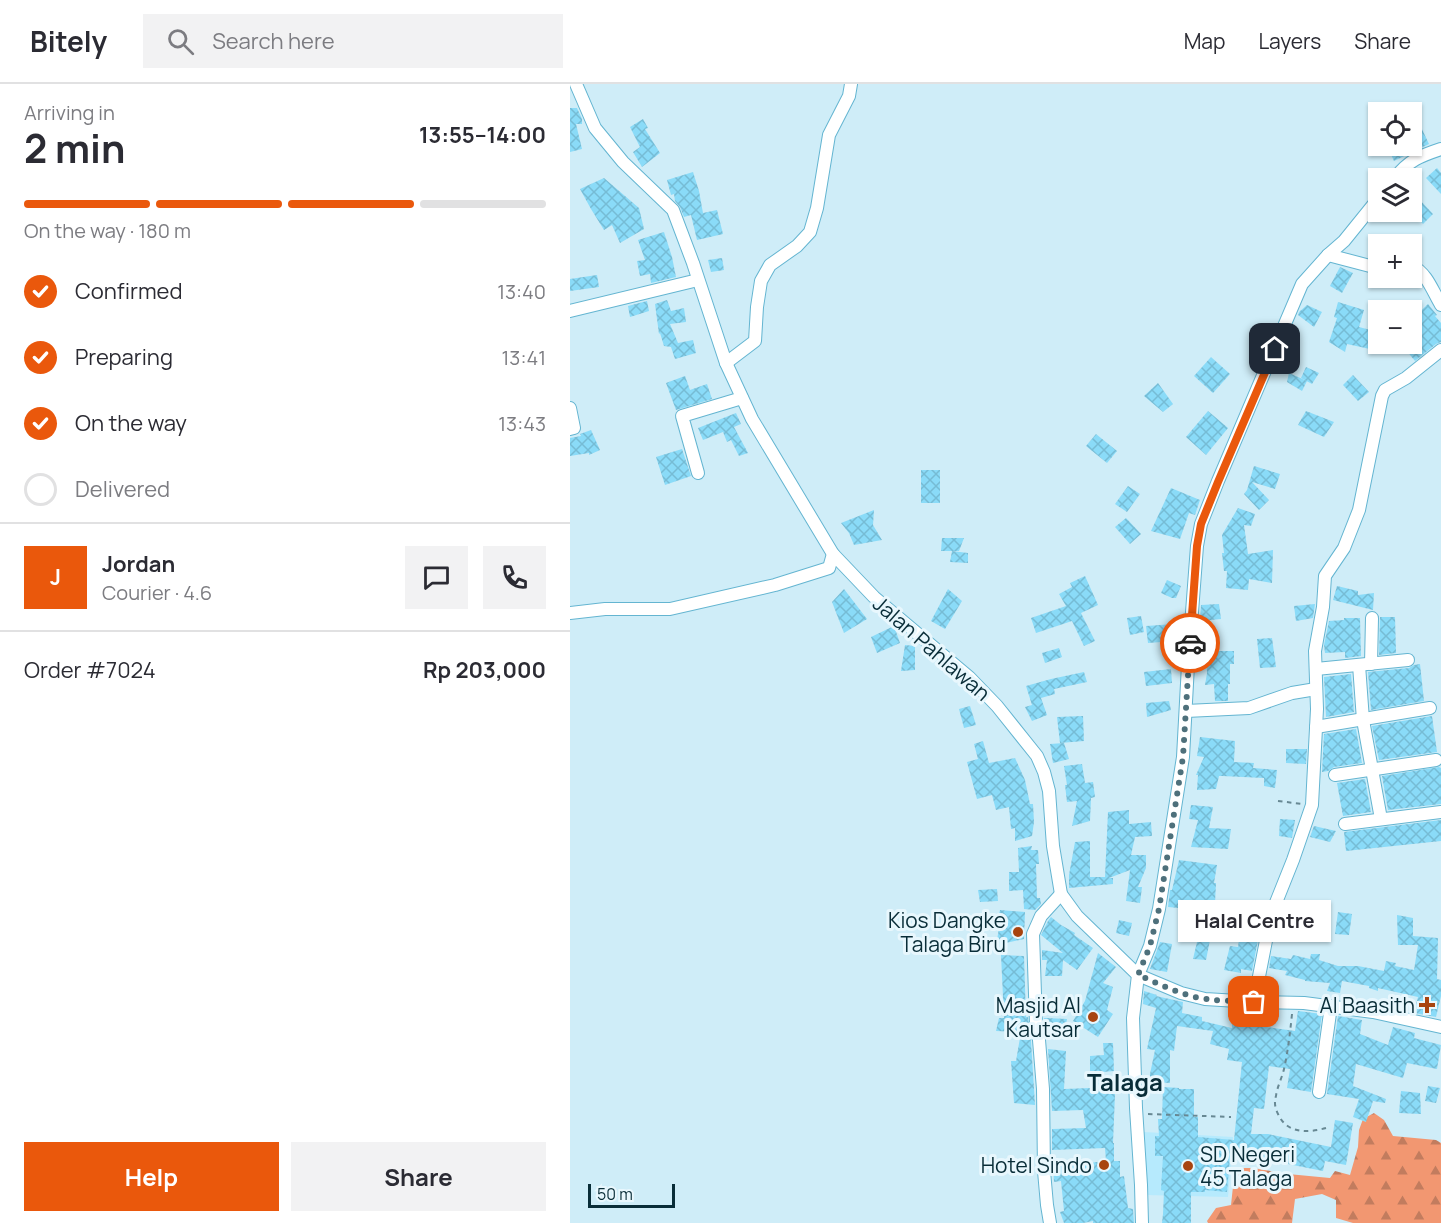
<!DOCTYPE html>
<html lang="en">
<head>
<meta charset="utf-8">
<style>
  body { margin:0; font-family:Manrope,sans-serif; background:#f2f2f3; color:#2b2b33; height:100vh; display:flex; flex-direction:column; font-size:22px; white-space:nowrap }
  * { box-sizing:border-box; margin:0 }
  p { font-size:20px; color:#7c7c81 }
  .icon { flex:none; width:33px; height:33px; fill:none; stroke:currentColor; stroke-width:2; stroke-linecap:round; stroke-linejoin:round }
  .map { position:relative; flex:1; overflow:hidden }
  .drawer { display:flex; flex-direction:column; background:#fff; width:570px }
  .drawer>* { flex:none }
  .fabs { position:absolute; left:798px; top:18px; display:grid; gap:12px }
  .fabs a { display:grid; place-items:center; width:54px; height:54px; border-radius:0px; background:#fff; box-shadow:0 2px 4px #0004; font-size:30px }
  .scale { position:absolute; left:18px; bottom:15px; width:87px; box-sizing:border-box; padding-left:6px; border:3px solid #092d38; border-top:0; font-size:16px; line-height:21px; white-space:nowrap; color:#092d38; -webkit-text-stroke:4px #e8f7fd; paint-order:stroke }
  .pin { position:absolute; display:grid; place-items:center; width:51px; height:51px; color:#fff; margin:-26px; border-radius:12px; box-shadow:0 3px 9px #0006 }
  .courier { position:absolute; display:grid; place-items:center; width:60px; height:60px; margin:-30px; border:4px solid #ea580c; border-radius:50%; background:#fff; color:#222; box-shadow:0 2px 8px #0007 }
  .bubble { position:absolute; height:42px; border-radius:0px; background:#fff; box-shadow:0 2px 4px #0004; font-size:20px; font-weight:700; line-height:42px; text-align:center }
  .overview em { font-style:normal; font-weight:700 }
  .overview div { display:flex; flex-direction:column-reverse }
  .overview { display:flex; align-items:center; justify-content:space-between; height:102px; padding:0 24px }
  h1 { font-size:39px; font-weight:700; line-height:45px }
  .bar { display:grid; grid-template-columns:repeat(4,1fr); gap:9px 6px; align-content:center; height:72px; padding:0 24px }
  .bar i { height:8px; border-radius:4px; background:#e1e1e2 }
  .bar .active { background:#ea580c }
  .bar p { grid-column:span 4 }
  .line { display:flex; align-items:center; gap:15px; padding:0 24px; border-top:2px solid #e1e1e2 }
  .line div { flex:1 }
  .round { display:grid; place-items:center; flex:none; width:63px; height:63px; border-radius:0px; background:#f2f2f3 }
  ol { padding:0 24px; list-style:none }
  li { display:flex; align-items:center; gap:18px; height:66px }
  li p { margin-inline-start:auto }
  li .icon { padding:6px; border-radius:50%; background:#ea580c; color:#fff; stroke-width:4 }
  li:last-child { color:#7c7c81 }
  li i { width:33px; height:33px; border:3px solid #e1e1e2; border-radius:50% }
  .cta { display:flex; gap:12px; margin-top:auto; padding:12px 24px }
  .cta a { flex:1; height:69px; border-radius:0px; background:#ea580c; color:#fff; font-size:24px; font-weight:700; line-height:69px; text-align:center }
  .cta a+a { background:#f2f2f3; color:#2b2b33 }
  header { display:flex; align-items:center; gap:36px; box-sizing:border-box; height:84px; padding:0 30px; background:#fff; border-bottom:2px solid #e1e1e2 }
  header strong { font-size:28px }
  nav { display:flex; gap:33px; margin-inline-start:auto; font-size:21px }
  .search { width:420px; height:54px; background:#f2f2f3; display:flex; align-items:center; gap:15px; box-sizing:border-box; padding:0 21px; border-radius:0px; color:#7c7c81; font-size:22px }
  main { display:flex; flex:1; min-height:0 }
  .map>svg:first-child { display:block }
  .built { fill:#b6eafd }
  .forest { fill:url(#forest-firs) }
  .building { fill:url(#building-cross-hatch) }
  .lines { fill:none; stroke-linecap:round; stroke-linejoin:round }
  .minor-casing { stroke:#64b5d1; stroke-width:14 }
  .path { stroke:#678893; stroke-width:2; stroke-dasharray:4.5 4.5; stroke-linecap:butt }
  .minor { stroke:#fff; stroke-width:12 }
  .done { stroke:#4e707b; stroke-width:6; stroke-dasharray:0 10.8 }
  .route { stroke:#ea580c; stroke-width:8 }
  .poi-dot { fill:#a84410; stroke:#e8f7fd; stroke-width:2 }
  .labels { text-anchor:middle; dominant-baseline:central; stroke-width:6; stroke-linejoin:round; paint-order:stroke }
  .street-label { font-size:21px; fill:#092d38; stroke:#e8f7fd }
  .poi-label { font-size:21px; fill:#092d38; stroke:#e8f7fd; text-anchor:end }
  .quarter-label { font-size:24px; font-weight:bold; fill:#092d38; stroke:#e8f7fd }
</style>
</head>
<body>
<header>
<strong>Bitely</strong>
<div class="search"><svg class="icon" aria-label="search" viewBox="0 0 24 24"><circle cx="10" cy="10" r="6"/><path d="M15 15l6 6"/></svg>Search here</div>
<nav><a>Map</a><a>Layers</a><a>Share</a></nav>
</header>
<main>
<section class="drawer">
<div class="overview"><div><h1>2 min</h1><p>Arriving in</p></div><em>13:55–14:00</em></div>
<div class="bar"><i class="active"></i><i class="active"></i><i class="active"></i><i></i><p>On the way · 180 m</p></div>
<ol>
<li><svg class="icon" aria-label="check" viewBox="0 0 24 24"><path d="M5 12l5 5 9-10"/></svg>Confirmed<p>13:40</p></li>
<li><svg class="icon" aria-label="check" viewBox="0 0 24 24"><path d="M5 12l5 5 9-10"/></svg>Preparing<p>13:41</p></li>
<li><svg class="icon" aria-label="check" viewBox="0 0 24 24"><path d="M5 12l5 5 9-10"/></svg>On the way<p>13:43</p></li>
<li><i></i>Delivered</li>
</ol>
<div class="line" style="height:108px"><b class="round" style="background:#ea580c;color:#fff">J</b><div><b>Jordan</b><p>Courier · 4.6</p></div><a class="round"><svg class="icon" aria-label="chat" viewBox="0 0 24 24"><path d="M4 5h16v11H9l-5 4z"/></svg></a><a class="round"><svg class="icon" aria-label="phone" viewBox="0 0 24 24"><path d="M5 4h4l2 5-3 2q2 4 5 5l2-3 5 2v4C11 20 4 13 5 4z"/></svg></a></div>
<div class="line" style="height:78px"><div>Order #7024</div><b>Rp 203,000</b></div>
<div class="cta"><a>Help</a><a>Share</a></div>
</section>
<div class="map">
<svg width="871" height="1139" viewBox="0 0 871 1139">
  <defs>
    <pattern id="forest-firs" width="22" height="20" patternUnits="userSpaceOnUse" patternTransform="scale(1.5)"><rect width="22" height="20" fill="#f29771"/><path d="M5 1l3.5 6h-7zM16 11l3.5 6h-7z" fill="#c27c5e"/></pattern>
    <pattern id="building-cross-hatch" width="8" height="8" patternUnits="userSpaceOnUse" patternTransform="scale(1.5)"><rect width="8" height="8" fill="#8adbf8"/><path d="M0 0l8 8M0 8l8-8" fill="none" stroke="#76bcd5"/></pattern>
  </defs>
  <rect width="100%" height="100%" fill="#cfedf8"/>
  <polygon class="built" points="574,1048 663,1053 658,1113 575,1111"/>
  <polygon class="forest" points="804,1029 814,1036 823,1052 866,1056 871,1059 871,1139 783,1139 766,1134 766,1116 752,1110 725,1115 722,1139 638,1139 637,1137 646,1124 661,1121 665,1084 683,1084 718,1090 760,1094 765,1087 780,1091 788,1063 789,1046 793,1035"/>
  <g class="building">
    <polygon points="0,24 7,24 12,35 12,40 6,40 12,65 0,68"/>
    <polygon points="842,24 859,60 824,77 817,62 842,62"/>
    <polygon points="73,35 78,44 75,45 90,69 72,83 63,68 70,63 60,43"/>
    <polygon points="867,84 871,89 871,110 856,94"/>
    <polygon points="123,88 129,107 133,129 147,126 153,150 127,156 121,131 114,133 110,123 105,117 104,110 101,111 97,96"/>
    <polygon points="34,94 69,124 74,145 50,159 42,141 34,146 21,125 10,105"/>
    <polygon points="848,114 863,130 853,140 842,128 842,120"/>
    <polygon points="94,148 102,173 106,193 81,199 80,190 70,192 67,177 75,176 68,156"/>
    <polygon points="152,174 154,186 141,188 138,176"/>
    <polygon points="770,183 783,189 772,209 760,202"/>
    <polygon points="27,191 29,203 0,207 0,195"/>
    <polygon points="97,216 101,227 114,224 116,238 100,240 108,259 123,256 126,269 105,275 101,263 94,262 90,249 89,250 85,220"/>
    <polygon points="77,217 79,227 60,233 58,222"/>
    <polygon points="768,218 794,226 789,243 808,248 808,260 820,260 818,269 777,260 775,268 759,258 767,234 764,233"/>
    <polygon points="858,220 867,231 865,232 871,239 871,258 866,260 845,277 831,260 842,260 842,254 851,246 842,235"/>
    <polygon points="737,221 752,228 744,243 728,231 729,228"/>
    <polygon points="641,273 660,290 643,309 624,292"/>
    <polygon points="736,283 749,289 742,300 731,294"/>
    <polygon points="719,289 737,297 732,307 717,298"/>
    <polygon points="783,291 799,308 788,317 773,301"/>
    <polygon points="115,292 120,306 137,300 142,315 106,326 96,299"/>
    <polygon points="588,299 603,320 593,328 574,312"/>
    <polygon points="638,327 658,344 636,371 616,353"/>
    <polygon points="736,327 764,338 754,353 728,341"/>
    <polygon points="166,329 171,340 164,343 178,369 169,372 161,356 157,358 153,348 133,356 128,344"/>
    <polygon points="21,346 30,366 19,371 19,369 0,372 0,354 11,352 10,350"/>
    <polygon points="526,350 547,367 537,379 516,362"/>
    <polygon points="112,365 121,392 95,401 86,373"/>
    <polygon points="684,382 710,390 705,405 682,398 699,416 689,426 674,410 677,406"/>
    <rect x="351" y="386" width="19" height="33"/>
    <polygon points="558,402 570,410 557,428 545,420"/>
    <polygon points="601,404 630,416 625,431 619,429 610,455 581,447"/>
    <polygon points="668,424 685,430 681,442 674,441 678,470 703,466 702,499 679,495 678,506 656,504 657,487 654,487 652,469 654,469 652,451"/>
    <polygon points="304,426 303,441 312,456 284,461 279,449 271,439"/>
    <polygon points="556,434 571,450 560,460 545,443"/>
    <polygon points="372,454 394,454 389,467 371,467"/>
    <polygon points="382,467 398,469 398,479 380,478"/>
    <polygon points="515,492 528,521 511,529 525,557 514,562 502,537 466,549 461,534 496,522 489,510 502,503 500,499"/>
    <polygon points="597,496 611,502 606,514 602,514 591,509"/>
    <polygon points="767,502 788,507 788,511 804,509 803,526 763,516"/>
    <polygon points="274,505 297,535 274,549 262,518"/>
    <polygon points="378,505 392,517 375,545 361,537"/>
    <polygon points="649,520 651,535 630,537 631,521"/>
    <polygon points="745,520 743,534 726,537 724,522"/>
    <polygon points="571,532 574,548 560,551 557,534"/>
    <polygon points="810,533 825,533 826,569 809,571"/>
    <polygon points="774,534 790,534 791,572 775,574 775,568 755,569 754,561 759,537 774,536"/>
    <polygon points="604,540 605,557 578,559 576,542"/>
    <polygon points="324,542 330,559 307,569 301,553"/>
    <polygon points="702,554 706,583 690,584 687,555"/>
    <polygon points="335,561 345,562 345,586 331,587"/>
    <polygon points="489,564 492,573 475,579 472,569"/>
    <polygon points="636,567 664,567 664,580 660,580 660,600 658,600 658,617 645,617 644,600 635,601 637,589"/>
    <polygon points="850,580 854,617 801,626 798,588 839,584 844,581"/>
    <polygon points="601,585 602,599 576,602 574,588"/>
    <polygon points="514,588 517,598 484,605 485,610 471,614 477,631 462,637 455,623 462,621 456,602 481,595"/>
    <polygon points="781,590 784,628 756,633 754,593"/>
    <polygon points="599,617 601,626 577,633 576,619"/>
    <polygon points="400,622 406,641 394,644 389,625"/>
    <polygon points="513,632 514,657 490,659 487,633"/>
    <polygon points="862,632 867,668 809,676 802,642"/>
    <polygon points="786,645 792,679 764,683 758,687 752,688 754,650"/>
    <polygon points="630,653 665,657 664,678 684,679 683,684 707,686 705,704 694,702 694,694 652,692 649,692 646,705 627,706 628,691 626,691 634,673 627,672"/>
    <polygon points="413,657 419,679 445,674 455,696 460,720 463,720 464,738 462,752 445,757 445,744 441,745 439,723 426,726 422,711 407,715 397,678 408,675 404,660"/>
    <polygon points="494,659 499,675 483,679 480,660"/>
    <polygon points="716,665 737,665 736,680 716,679"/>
    <polygon points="512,680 515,699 523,698 525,713 521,714 520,737 502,742 507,717 497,718 495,701 497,701 494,682"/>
    <polygon points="869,683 871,684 871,720 818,726 812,692"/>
    <polygon points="795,695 801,728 773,732 767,699"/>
    <polygon points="621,721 643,723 639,744 661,745 658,765 621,763 628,736 619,735"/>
    <polygon points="559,726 559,740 581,738 582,752 565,753 561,771 576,771 576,784 568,803 572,803 570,819 556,817 560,786 539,794 543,794 543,800 499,804 499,791 505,758 520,757 520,793 535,793 538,728"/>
    <polygon points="710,735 725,736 722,754 709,752"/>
    <polygon points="871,736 871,757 776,767 774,748"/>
    <polygon points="744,742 766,747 760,758 740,753"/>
    <polygon points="462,762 461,766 468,766 469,780 466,780 467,814 470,814 471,820 465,826 454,825 453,806 439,807 439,788 449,788 448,764"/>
    <polygon points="609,776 647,781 644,799 646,799 645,819 639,818 634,856 640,856 636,876 623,875 627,858 614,857 618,827 609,826 609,824 598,823 600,806 602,806"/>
    <polygon points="427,805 428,817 410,818 408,806"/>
    <polygon points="673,825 693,830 682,887 671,885 671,889 654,886 660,862 668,863"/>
    <polygon points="430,826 455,828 454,855 431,860 431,855 427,856 430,838 427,838"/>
    <polygon points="768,828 782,830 779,851 765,850"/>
    <polygon points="827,831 843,834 843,852 868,854 867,895 871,896 871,912 866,933 844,929 848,913 808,904 808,907 799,904 799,902 772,897 770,909 757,907 760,899 735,897 735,896 715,891 717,887 699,884 701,872 721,875 723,871 740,875 741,870 750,870 749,876 768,882 788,882 814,887 816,877 826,879 825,882 844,886 848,861 828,861"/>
    <polygon points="481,833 491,841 505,849 504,851 523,864 507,886 493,876 492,892 475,892 477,876 472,876 472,866 493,869 471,851 478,837"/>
    <polygon points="549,836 562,839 559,852 546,849"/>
    <polygon points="590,858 602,860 597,888 580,885"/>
    <polygon points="528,869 546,883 533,899 543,903 537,926 543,930 528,953 503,937 515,917"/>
    <polygon points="431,871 454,872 456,933 458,933 461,957 465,1021 444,1019 441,977 446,977 451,948 426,947 429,934 434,934"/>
    <polygon points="574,907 587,911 586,912 613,918 612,929 632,933 632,937 662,944 662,938 725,947 728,927 752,930 741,1008 717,1004 720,985 699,982 694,1025 684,1024 681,1050 698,1050 761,1063 765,1036 783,1039 776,1081 755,1077 753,1087 703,1077 660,1073 657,1108 635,1106 635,1108 621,1108 621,1139 592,1139 593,1130 594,1107 591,1106 593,1072 585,1072 585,1052 589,1052 588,1035 592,1035 593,1003 609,1004 609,1005 624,1005 624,1033 628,1033 628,1053 664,1056 672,978 657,976 659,965 640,960 643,947 607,942 604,967 600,966 600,999 580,998 580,990 585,966 577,965 586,924 573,920"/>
    <polygon points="768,932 792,936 790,950 818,961 823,943 845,949 844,954 871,961 867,985 837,979 833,994 786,980 783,1002 816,1015 815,1019 803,1017 796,1038 783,1033 789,1015 757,1010"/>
    <polygon points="474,934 476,934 497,935 495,945 475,946"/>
    <polygon points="533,959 543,959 544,987 533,988 531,1009 545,1010 543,1059 544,1059 544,1077 550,1077 550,1093 554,1092 558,1124 563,1125 564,1139 523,1139 523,1137 513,1139 494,1139 490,1128 494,1127 491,1097 484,1098 483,1083 536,1077 535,1064 482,1066 482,1045 516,1044 513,1026 482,1027 478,965 496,967 494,1005 520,1004 520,972 534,971"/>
    <polygon points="858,1002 870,1004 866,1019 855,1017"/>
    <polygon points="831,1007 850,1009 851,1030 829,1029"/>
  </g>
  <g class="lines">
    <g class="minor-casing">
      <g id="minor">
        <polyline points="6,0 25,44 53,78 103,126 123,179 156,279 182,335 263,470 304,513 399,593 427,622 467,672 474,688 479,707 483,762 491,810 507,832 568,891 611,909 635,915 684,918 734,919 803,928 871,943"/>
        <path d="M 825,94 C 839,76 850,72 871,65"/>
        <polyline points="758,171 800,182 808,181"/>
        <path d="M 842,182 C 857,189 863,208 871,221"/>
        <polyline points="0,227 128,196"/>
        <polyline points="156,279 185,257 187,223 191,197 200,181 227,162 240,148 247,124 259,51 279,12 281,0"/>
        <polyline points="0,324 4,344 0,345"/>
        <polyline points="128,389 112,332 172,314"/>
        <polyline points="0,529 35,525 100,525 205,501 259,484 263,470"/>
        <polyline points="801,580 802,534"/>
        <polyline points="789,581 793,636 811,735"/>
        <polyline points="746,585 838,576"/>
        <polyline points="616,627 679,624 722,609 746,605"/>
        <polyline points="746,643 860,624"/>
        <polyline points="765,691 866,676"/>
        <polyline points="775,740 871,728"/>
        <polyline points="684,918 701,831 723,776 742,721 747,625 745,567 753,523 755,492 774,464 789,426 812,312 815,306 836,294 871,266"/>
        <polyline points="749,1008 761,922"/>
        <polyline points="480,1139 477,1121 474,1087 473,1005 469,956 466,940 463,850 471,832 491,810"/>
        <polyline points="572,1139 571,1101 566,1024 563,934 568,891 580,862 589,825 613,673 618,581 627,462 631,440 648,397 732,200 758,171 774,157 808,115"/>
      </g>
    </g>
    <g class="path">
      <polyline points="708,717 732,720"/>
      <path d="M 722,930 C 720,949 718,967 714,985 C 712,994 707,1003 706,1012 C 704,1018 705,1024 708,1030 C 717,1050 738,1049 756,1044"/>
      <polyline points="578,1030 661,1033"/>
    </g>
    <use href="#minor" class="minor"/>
  </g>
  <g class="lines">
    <path class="done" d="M 620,559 L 613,673 L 589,825 L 580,862 L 568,891 C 590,900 612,912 636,915 C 651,917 668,917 684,918"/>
    <polyline class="route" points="620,559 627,462 631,440 648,398 705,265"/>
  </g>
  <g class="poi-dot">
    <circle cx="448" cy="848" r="6"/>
    <path d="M854 912h6v6h6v6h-6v6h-6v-6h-6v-6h6z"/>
    <circle cx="523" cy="933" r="6"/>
    <circle cx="534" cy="1081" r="6"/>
    <circle cx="618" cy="1082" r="6"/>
  </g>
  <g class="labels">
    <g class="street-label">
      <text transform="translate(362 564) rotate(41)">Jalan Pahlawan</text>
    </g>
    <g class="poi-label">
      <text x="436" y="836">Kios Dangke<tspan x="436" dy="24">Talaga Biru</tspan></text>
      <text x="511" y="921">Masjid Al<tspan x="511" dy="24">Kautsar</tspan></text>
      <text x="845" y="921">Al Baasith</text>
      <text x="630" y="1070" text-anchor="start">SD Negeri<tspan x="630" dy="24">45 Talaga</tspan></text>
      <text x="522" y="1081">Hotel Sindo</text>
    </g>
    <g class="quarter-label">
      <text x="555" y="997">Talaga</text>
    </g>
  </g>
</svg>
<div class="fabs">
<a><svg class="icon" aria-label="locate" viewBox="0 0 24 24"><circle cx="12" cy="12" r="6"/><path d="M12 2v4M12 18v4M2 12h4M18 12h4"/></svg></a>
<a><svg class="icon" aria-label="layers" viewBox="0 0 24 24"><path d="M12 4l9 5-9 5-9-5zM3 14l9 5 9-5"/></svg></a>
<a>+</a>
<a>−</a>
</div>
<div class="scale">50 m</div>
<div class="pin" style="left:684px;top:918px;background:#ea580c"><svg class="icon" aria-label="bag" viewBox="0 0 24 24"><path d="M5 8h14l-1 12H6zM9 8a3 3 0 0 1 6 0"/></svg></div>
<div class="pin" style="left:705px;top:265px;background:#1f2937"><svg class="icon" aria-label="home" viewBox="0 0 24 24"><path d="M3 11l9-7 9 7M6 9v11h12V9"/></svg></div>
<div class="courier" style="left:620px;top:559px"><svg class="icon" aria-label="car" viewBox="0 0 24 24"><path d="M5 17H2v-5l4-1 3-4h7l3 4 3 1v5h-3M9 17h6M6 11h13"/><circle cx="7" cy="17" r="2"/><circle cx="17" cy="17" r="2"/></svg></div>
<div class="bubble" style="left:608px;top:816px;width:153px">Halal Centre</div>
</div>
</main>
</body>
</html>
